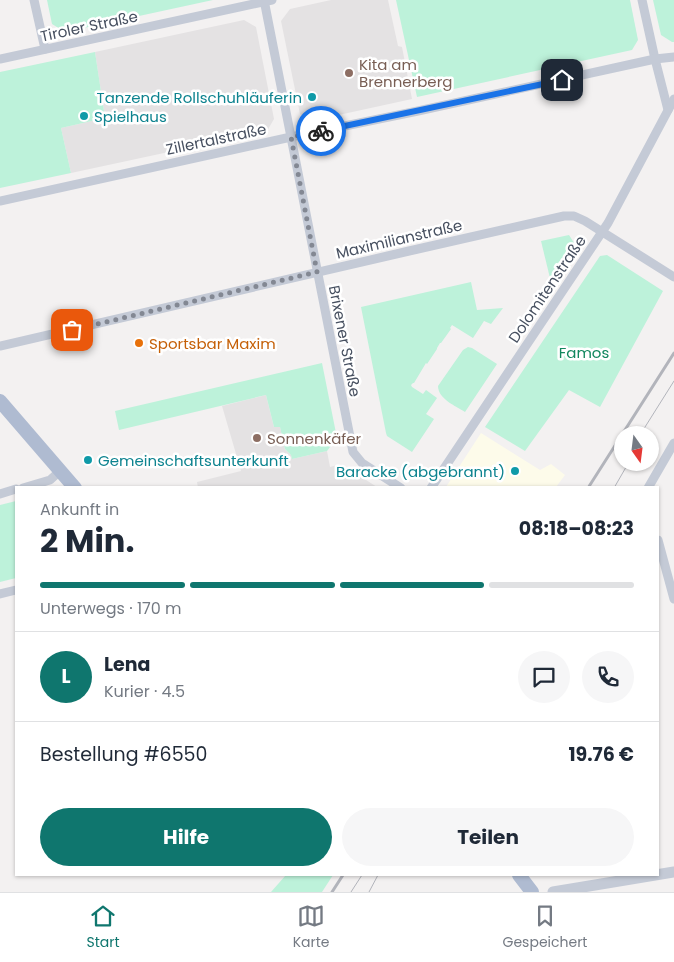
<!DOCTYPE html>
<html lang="de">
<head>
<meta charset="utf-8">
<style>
  body { margin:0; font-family:Poppins,sans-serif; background:#f6f6f7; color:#1f2937; height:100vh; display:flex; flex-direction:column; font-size:19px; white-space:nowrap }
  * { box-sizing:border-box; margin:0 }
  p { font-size:16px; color:#747a83 }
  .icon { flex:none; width:28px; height:28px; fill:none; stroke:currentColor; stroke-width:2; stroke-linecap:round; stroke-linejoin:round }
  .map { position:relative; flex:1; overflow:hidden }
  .panel { position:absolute; left:15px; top:486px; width:644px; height:390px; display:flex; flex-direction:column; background:#fff; border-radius:0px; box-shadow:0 1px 4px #0004 }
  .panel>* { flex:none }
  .needle { width:32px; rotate:166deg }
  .controls { position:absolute; left:614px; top:426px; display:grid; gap:10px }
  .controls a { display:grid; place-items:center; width:45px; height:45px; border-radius:50%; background:#fff; box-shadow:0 1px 4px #0004; font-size:25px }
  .pin { position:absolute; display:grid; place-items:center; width:42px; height:42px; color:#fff; margin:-21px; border-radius:10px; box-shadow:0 2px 8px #0006 }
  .courier { position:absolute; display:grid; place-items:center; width:50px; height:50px; margin:-25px; border:4px solid #1a73e8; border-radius:50%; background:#fff; color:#222; box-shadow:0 1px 6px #0007 }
  .summary em { font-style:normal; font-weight:700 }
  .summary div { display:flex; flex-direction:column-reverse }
  .summary { display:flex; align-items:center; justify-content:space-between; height:85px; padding:0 25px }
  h1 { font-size:32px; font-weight:700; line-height:38px }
  .bar { display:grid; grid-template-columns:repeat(4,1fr); gap:8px 5px; align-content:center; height:60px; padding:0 25px }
  .bar i { height:6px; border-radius:4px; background:#e0e1e3 }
  .bar .active { background:#0f766e }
  .bar p { grid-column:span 4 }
  .line { display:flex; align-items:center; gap:12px; padding:0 25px; border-top:1px solid #e0e1e3 }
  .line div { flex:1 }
  .round { display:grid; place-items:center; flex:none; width:52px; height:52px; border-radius:26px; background:#f6f6f7 }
  .action { display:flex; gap:10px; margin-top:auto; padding:10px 25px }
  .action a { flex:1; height:58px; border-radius:30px; background:#0f766e; color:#fff; font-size:20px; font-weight:700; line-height:58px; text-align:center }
  .action a+a { background:#f6f6f7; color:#1f2937 }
  .dock { display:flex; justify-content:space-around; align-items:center; height:70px; border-top:1px solid #e0e1e3; background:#fff; font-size:14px; color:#747a83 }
  .dock a { display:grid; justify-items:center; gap:2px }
  .dock .active { color:#0f766e }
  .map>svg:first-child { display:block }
  .commercial { fill:#fdfbea }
  .education { fill:#e4e2e3 }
  .green { fill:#bdf2da }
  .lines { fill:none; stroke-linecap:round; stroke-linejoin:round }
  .minor { stroke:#c4cad6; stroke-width:9 }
  .tertiary { stroke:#c4cad6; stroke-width:11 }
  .primary { stroke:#afbbd1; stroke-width:14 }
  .tram { stroke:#b2b4bb; stroke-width:1 }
  .rail { stroke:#b2b4bb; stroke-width:3 }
  .done { stroke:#838893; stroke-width:5; stroke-dasharray:0 9 }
  .route { stroke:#1a73e8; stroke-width:6 }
  .education-dot { fill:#8d6e63; stroke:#fff; stroke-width:2 }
  .culture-dot { fill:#0f9aa8; stroke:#fff; stroke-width:2 }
  .food-dot { fill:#e8710a; stroke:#fff; stroke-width:2 }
  .labels { text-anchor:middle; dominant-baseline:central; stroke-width:5; stroke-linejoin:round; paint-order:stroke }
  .street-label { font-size:15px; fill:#475060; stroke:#fff }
  .education-label { font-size:15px; fill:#785e54; stroke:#fff; text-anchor:start }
  .culture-label { font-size:15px; fill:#0d838f; stroke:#fff; text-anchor:end }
  .food-label { font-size:15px; fill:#c56008; stroke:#fff; text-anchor:start }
  .park-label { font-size:15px; fill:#12875e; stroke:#fff }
</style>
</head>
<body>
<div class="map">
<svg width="674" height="892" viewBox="0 0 674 892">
  <rect width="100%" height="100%" fill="#f3f1f1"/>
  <polygon class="commercial" points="481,433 540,470 551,464 565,475 556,487 446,487"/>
  <g class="education">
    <polygon points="331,0 388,0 398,46 402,47 412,99 311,121 300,114 281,21 290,9"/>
    <polygon points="244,20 256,27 274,119 267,131 71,173 61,128 105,118 95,52"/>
    <polygon points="266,395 274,427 280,427 285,449 291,455 292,459 327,451 330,467 341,464 377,487 198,488 197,482 241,471 222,406"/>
  </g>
  <g class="green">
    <polygon points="47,0 213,0 65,32 52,24"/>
    <polygon points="396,0 630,0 638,40 632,50 417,97"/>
    <polygon points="653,0 674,0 674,42 672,42 661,35"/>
    <polygon points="95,52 105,118 61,128 71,173 0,188 0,72"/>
    <polygon points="569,235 576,246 553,281 550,278 541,241"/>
    <polygon points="607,255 663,291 600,407 569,390 525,451 485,427 600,256"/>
    <polygon points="471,282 477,310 503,308 491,324 484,321 473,338 452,325 450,328 451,329 441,343 440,343 437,348 437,349 427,364 426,363 414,383 413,383 411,385 412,387 423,394 426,390 437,398 426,414 434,419 412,452 387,436 386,433 361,307"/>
    <path d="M 468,347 L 472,348 L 497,364 L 465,412 C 456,406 438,399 438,386 L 463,350 Z"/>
    <polygon points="322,363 337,438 327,451 292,459 291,455 285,449 280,427 274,427 266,395 119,430 115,411"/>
    <polygon points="16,501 16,578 0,582 0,505"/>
    <polygon points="286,875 333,875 322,892 271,892"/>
  </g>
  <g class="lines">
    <g class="minor">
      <polyline points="34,0 45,49"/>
      <polyline points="264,0 353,452 362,463 401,488"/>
      <polyline points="642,0 655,59 668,110"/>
      <polyline points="0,59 272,0"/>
      <polyline points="0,201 291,137 418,111 655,59 674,57"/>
      <polyline points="0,346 409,251 564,216 574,216 585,221 674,277"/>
      <polyline points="23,488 50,480 60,471"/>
      <polyline points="431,488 608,223 674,99"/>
      <polyline points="648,488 674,443"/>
      <polyline points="0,494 16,489"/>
      <polyline points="658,540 674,599"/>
      <polyline points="0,594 16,590"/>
    </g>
    <polyline class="tertiary" points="553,892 674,872"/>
    <g class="primary">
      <polyline points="0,401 75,488"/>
      <polyline points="519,875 532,892"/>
    </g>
    <g class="tram">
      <polyline points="640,435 674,381"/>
      <polyline points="614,488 629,462"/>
      <polyline points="351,892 362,875"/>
      <polyline points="369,892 378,875"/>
    </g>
    <g class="rail">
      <polyline points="588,488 674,353"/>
      <polyline points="332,892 343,875"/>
    </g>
  </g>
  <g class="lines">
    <polyline class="done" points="72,330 317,272 291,137 321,131"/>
    <polyline class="route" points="321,131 562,80"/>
  </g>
  <g class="education-dot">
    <circle cx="349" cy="73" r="5"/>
    <circle cx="257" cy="438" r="5"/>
  </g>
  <g class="culture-dot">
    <circle cx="312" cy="97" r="5"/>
    <circle cx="84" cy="116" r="5"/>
    <circle cx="88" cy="460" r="5"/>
    <circle cx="515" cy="471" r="5"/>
  </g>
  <circle class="food-dot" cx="139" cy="343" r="5"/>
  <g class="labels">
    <g class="street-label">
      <text transform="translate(89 26) rotate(-12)">Tiroler Straße</text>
      <text transform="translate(216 139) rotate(-12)">Zillertalstraße</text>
      <text transform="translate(399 239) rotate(-13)">Maximilianstraße</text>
      <text transform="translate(547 289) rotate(-56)">Dolomitenstraße</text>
      <text transform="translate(345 341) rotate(79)">Brixener Straße</text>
    </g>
    <g class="education-label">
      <text x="359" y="64">Kita am<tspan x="359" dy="17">Brennerberg</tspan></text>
      <text x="267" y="438">Sonnenkäfer</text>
    </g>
    <g class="culture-label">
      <text x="302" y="97">Tanzende Rollschuhläuferin</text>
      <text x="94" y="116" text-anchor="start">Spielhaus</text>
      <text x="98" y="460" text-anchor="start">Gemeinschaftsunterkunft</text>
      <text x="505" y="471">Baracke (abgebrannt)</text>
    </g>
    <g class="food-label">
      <text x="149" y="343">Sportsbar Maxim</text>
    </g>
    <g class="park-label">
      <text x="584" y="352">Famos</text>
    </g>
  </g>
</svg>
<div class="controls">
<a><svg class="needle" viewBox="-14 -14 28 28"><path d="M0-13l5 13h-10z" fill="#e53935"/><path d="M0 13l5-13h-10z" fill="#747a83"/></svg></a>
</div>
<div class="pin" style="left:72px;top:330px;background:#ea580c"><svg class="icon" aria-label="bag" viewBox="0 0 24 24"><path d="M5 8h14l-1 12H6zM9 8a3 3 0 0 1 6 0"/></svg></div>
<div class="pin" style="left:562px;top:80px;background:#1f2937"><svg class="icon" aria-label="home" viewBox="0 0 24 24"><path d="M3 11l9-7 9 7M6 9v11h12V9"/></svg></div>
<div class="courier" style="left:321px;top:131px"><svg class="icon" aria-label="bike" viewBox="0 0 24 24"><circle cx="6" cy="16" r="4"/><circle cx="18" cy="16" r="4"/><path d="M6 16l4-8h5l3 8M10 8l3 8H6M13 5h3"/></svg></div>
<section class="panel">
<div class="summary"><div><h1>2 Min.</h1><p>Ankunft in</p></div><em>08:18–08:23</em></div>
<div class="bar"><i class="active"></i><i class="active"></i><i class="active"></i><i></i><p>Unterwegs · 170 m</p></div>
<div class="line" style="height:90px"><b class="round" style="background:#0f766e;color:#fff">L</b><div><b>Lena</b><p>Kurier · 4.5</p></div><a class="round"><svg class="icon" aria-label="chat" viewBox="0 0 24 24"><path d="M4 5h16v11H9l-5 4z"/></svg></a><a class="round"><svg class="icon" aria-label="phone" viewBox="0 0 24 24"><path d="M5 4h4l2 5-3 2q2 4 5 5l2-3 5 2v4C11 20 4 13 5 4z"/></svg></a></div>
<div class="line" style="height:65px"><div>Bestellung #6550</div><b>19.76 €</b></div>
<div class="action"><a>Hilfe</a><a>Teilen</a></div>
</section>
</div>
<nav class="dock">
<a class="active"><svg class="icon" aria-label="home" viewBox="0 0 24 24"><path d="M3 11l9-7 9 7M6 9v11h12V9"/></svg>Start</a>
<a><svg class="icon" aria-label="map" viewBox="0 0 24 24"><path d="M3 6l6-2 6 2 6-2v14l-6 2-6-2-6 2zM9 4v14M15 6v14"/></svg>Karte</a>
<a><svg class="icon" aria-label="saved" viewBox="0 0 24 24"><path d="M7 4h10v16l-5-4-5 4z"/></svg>Gespeichert</a>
</nav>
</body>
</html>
